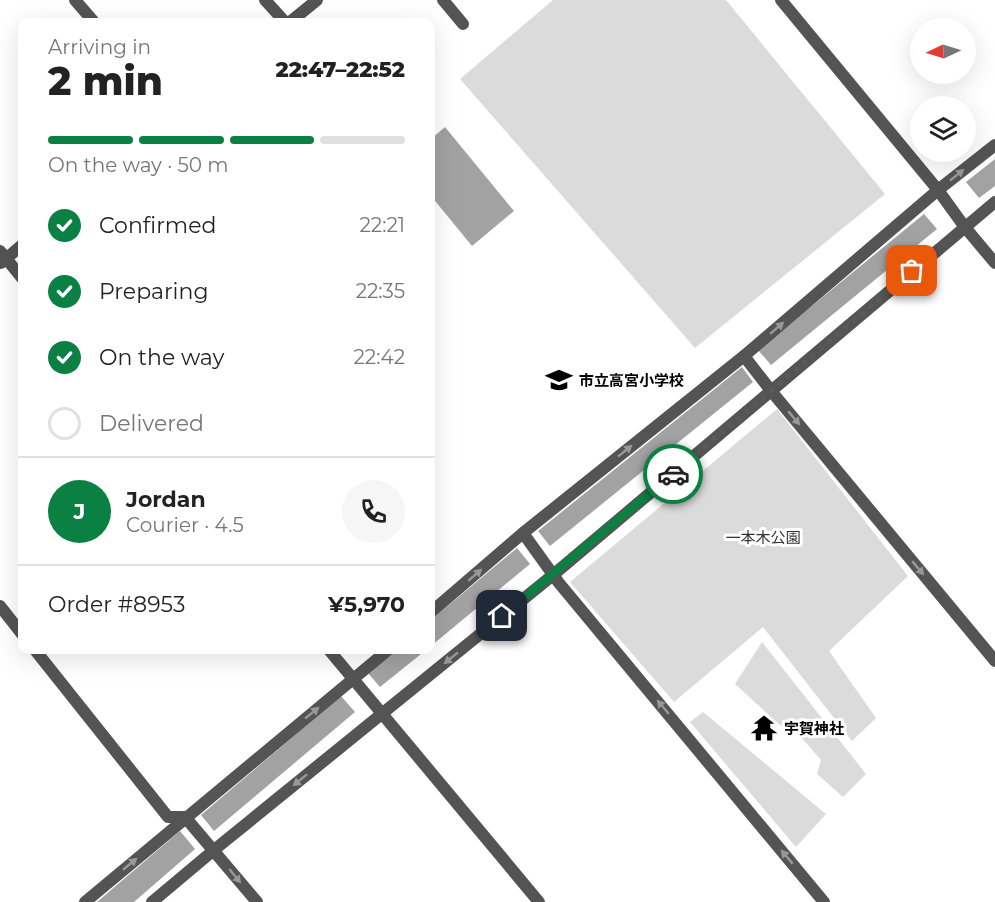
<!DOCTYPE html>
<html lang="en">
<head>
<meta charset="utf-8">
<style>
  body { margin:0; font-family:Montserrat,"Noto Sans JP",sans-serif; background:#f6f6f6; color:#222; height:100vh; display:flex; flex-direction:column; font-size:22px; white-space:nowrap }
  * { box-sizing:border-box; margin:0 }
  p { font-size:20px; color:#767676 }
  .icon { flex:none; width:33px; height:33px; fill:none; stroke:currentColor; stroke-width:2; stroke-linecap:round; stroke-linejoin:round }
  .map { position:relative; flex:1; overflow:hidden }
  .drawer { position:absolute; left:18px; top:18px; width:417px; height:636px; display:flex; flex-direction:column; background:#fff; border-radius:12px; box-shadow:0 6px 24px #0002 }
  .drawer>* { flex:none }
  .needle { width:39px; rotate:266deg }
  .controls { position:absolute; left:910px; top:18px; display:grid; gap:12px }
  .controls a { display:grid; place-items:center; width:66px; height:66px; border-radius:50%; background:#fff; box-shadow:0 6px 24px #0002; font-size:30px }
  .pin { position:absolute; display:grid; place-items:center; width:51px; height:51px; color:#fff; margin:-26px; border-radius:12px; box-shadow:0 3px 9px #0006 }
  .courier { position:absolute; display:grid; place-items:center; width:60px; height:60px; margin:-30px; border:4px solid #0b8043; border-radius:50%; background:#fff; color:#222; box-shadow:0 2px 8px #0007 }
  .overview em { font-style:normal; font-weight:800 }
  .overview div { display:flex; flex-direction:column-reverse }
  .overview { display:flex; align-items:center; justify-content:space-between; height:102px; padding:0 30px }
  h1 { font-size:39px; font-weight:800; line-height:45px }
  .bar { display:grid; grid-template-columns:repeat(4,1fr); gap:9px 6px; align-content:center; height:72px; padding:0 30px }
  .bar i { height:8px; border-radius:4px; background:#e0e0e0 }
  .bar .current { background:#0b8043 }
  .bar p { grid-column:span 4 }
  .line { display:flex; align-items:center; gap:15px; padding:0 30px; border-top:2px solid #e0e0e0 }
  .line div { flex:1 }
  .round { display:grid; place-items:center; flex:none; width:63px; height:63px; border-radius:32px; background:#f6f6f6 }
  ol { padding:0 30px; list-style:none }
  li { display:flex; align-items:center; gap:18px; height:66px }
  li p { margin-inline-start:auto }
  li .icon { padding:6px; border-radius:50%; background:#0b8043; color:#fff; stroke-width:4 }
  li:last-child { color:#767676 }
  li i { width:33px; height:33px; border:3px solid #e0e0e0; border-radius:50% }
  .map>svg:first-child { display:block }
  .green { fill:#dbdbdb }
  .water { fill:#a2a2a2 }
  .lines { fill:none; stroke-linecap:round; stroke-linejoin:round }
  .minor { stroke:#545454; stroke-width:12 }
  .tertiary { stroke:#545454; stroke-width:12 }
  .oneway { fill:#989898 }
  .done { stroke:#595959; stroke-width:6; stroke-dasharray:0 10.8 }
  .route { stroke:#0b8043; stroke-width:8 }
  .labels { text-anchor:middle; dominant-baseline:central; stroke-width:6; stroke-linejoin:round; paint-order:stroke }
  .poi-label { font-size:15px; font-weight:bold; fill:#000; stroke:#fff; text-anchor:start }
  .park-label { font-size:15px; fill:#323232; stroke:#fff }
</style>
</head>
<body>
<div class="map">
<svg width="995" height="902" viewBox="0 0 995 902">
  <rect width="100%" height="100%" fill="#fff"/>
  <g class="green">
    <polygon points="553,0 726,0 885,194 695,348 460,79"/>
    <polygon points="777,409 908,576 829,651 876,718 852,741 763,627 674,702 570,582"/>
    <polygon points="762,642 866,774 843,797 817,774 821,760 786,720 781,726 735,684"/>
    <polygon points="703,712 826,814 796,847 690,722"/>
  </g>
  <g class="water">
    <polygon points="445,127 514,211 472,246 431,196 431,139"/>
    <polygon points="995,159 995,186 979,198 966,182"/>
    <polygon points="924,214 937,229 771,365 758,350"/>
    <polygon points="742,367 753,382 550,546 538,531"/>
    <polygon points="517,548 530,564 431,646 431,620"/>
    <polygon points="394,650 426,650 380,687 367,672"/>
    <polygon points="341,696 355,712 214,831 201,815"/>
    <polygon points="180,831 195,849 134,902 97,902"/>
  </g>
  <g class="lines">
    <g class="minor">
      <polyline points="75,0 94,22"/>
      <polyline points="265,0 285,22"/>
      <polyline points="443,0 463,24"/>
      <polyline points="964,226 995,263"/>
      <polyline points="744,356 772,392 995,661"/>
      <polyline points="523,533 559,583 824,902"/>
      <polyline points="0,606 22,634"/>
      <polyline points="35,650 168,817 185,817 257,902"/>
    </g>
    <g class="tertiary">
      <polyline points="781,0 938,190 964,226"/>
      <polyline points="290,22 317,0"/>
      <polyline points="0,251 22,278"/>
      <polyline points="1,263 22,245"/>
      <polyline points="430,613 523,533 744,356 938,190 995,145"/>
      <polyline points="329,650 539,902"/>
      <polyline points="85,902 388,650"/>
      <polyline points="152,902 214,850 553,575 995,202"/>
    </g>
  </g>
  <defs><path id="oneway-solid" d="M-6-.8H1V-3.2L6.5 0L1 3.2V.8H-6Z" transform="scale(1.5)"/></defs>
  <g class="oneway">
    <use href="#oneway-solid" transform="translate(957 175) rotate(-38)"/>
    <use href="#oneway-solid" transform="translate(777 328) rotate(-41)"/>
    <use href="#oneway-solid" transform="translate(794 418) rotate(50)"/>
    <use href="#oneway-solid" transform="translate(625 451) rotate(-39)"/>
    <use href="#oneway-solid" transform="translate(918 568) rotate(50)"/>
    <use href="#oneway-solid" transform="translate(475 575) rotate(-41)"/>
    <use href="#oneway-solid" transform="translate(451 658) rotate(141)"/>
    <use href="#oneway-solid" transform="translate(663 707) rotate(-130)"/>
    <use href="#oneway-solid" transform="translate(312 713) rotate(-39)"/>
    <use href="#oneway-solid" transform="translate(300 780) rotate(141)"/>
    <use href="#oneway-solid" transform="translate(787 857) rotate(-130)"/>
    <use href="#oneway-solid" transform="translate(130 864) rotate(-40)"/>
    <use href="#oneway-solid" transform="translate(235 876) rotate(51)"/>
  </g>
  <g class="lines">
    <polyline class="done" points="673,474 912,271"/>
    <polyline class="route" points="502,616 673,474"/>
  </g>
  <defs>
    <g id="school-bare" transform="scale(2.07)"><path d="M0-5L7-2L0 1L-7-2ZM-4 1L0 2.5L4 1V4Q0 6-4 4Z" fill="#000" stroke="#fff" stroke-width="2.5" paint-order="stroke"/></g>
    <g id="temple-bare" transform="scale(2.07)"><path d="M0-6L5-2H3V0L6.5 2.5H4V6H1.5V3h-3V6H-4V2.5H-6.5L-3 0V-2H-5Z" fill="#000" stroke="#fff" stroke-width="2.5" paint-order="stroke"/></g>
  </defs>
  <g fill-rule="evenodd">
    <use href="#school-bare" x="559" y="380"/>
    <use href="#temple-bare" x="764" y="728"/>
  </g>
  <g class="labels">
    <g class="poi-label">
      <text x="579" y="380">市立高宮小学校</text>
      <text x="784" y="728">宇賀神社</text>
    </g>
    <g class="park-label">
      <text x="763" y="537">一本木公園</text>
    </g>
  </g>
</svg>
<div class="controls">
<a><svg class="needle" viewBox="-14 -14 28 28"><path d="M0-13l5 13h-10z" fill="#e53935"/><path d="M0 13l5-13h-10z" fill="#767676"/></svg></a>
<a><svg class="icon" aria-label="layers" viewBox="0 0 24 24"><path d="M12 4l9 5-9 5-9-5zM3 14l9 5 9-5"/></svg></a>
</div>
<div class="pin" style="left:912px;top:271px;background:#ea580c"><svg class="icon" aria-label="bag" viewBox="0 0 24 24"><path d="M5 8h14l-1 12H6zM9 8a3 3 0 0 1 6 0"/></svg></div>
<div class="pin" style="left:502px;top:616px;background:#1f2937"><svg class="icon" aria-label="home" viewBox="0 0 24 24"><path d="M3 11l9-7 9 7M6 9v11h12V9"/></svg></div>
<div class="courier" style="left:673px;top:474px"><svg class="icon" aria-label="car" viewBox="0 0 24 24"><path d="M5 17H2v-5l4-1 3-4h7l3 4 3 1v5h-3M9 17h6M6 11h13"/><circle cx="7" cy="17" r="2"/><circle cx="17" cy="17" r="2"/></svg></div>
<section class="drawer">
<div class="overview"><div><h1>2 min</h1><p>Arriving in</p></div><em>22:47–22:52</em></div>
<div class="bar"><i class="current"></i><i class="current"></i><i class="current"></i><i></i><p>On the way · 50 m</p></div>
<ol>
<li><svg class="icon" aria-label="check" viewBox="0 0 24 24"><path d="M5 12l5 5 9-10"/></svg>Confirmed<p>22:21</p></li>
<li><svg class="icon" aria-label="check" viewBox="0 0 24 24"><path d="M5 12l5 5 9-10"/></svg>Preparing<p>22:35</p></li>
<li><svg class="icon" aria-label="check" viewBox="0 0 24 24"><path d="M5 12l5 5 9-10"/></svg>On the way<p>22:42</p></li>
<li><i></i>Delivered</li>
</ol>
<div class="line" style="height:108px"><b class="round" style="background:#0b8043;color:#fff">J</b><div><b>Jordan</b><p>Courier · 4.5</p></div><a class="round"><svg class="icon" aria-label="phone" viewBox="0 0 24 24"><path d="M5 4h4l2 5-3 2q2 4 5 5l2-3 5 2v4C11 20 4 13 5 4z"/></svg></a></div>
<div class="line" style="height:78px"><div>Order #8953</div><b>¥5,970</b></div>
</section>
</div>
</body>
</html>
